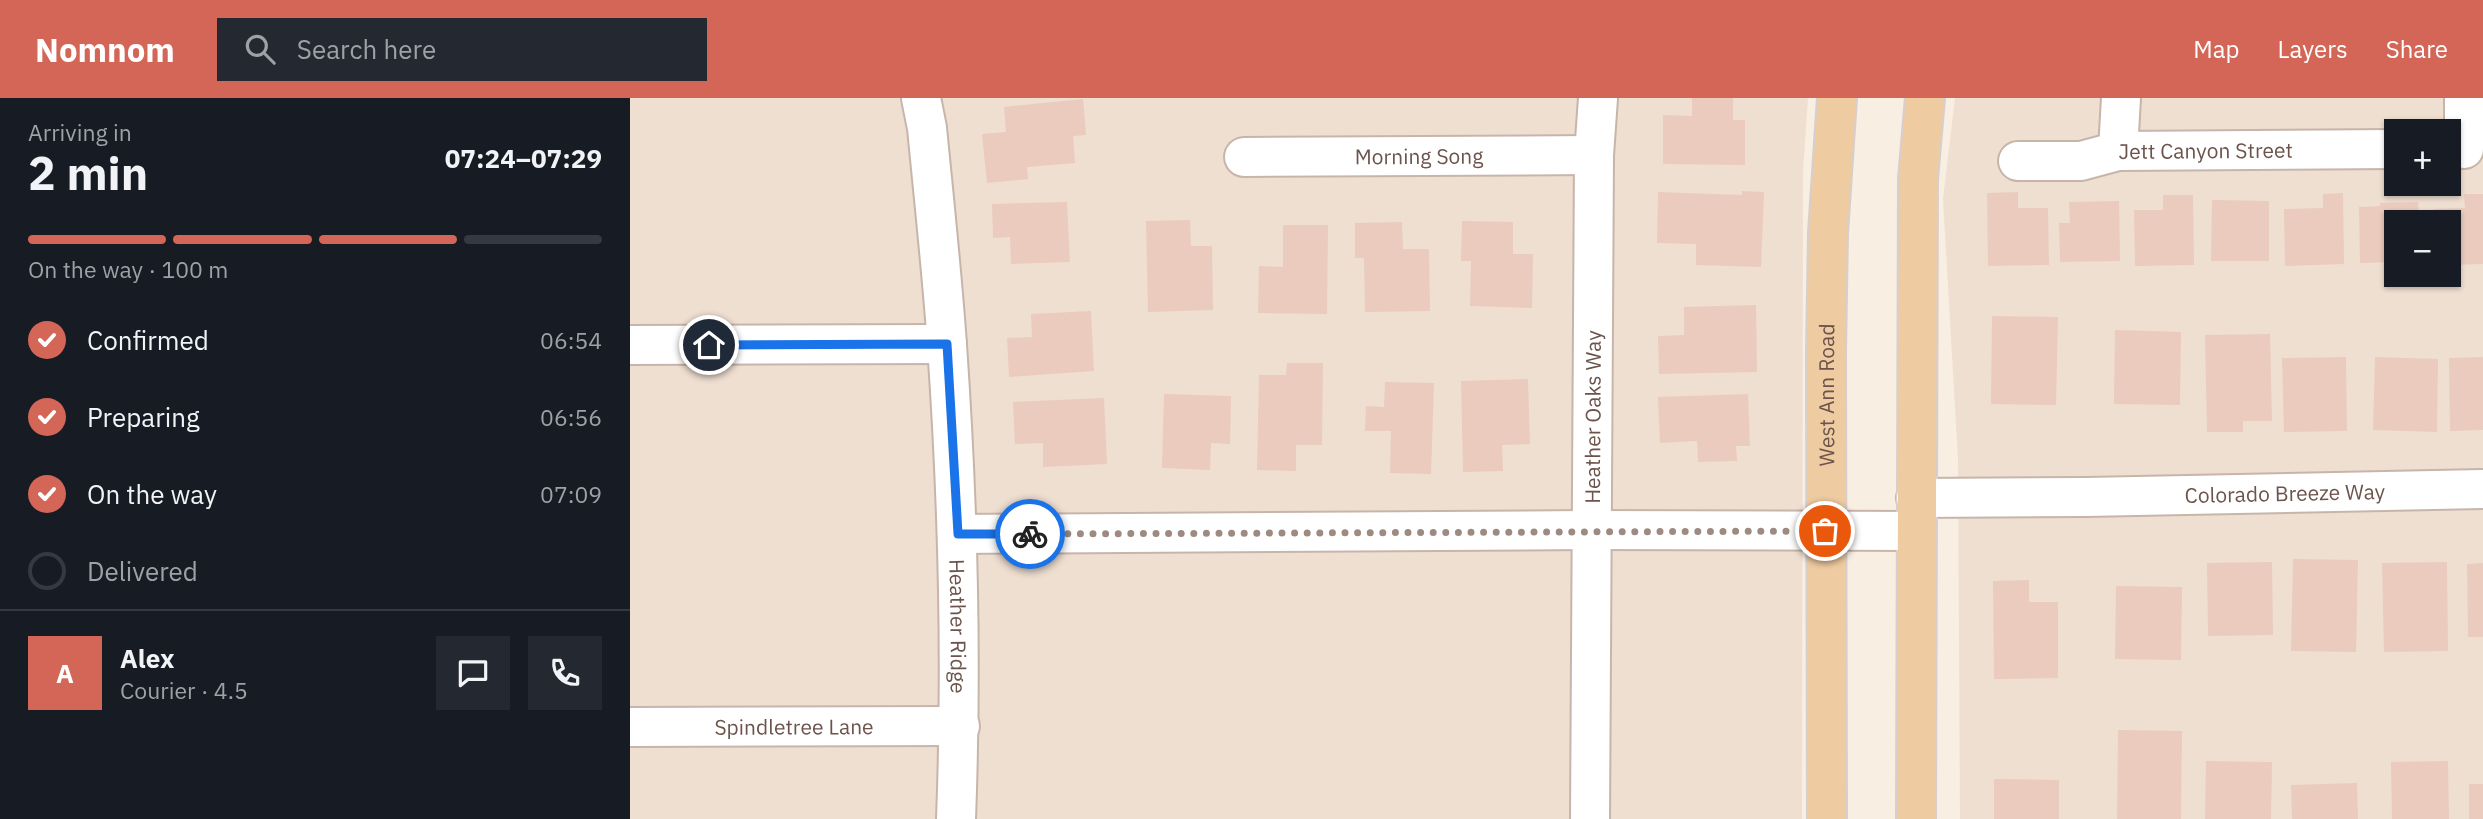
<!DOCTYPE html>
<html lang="en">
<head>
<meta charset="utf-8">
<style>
  body { margin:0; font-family:"IBM Plex Sans",sans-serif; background:#242831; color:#f1f3f6; height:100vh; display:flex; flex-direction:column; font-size:26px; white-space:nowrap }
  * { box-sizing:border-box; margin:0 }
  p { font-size:23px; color:#9ea1a6 }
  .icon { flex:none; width:38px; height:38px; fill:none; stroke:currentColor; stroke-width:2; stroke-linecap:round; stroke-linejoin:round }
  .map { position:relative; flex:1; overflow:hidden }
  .side { display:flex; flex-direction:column; background:#171b24; width:630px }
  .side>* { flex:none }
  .fabs { position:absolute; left:1754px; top:21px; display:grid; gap:14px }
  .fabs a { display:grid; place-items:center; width:77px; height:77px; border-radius:0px; background:#171b24; box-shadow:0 2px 5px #0004; font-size:35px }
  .pin { position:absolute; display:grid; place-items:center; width:60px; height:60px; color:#fff; margin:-30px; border:4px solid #fff; border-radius:50%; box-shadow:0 2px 7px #0007 }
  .courier { position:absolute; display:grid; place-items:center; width:70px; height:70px; margin:-35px; border:5px solid #1a73e8; border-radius:50%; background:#fff; color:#222; box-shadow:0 2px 9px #0007 }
  .summary em { font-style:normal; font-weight:700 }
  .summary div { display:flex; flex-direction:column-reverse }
  .summary { display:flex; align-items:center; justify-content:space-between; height:119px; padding:0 28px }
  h1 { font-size:46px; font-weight:700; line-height:52px }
  .bar { display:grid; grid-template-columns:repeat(4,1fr); gap:10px 7px; align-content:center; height:84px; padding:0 28px }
  .bar i { height:9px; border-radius:5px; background:#363941 }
  .bar .current { background:#d36656 }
  .bar p { grid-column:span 4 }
  .line { display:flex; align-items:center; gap:18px; padding:0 28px; border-top:2px solid #363941 }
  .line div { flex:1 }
  .round { display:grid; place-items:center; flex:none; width:74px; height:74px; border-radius:0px; background:#242831 }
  ol { padding:0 28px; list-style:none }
  li { display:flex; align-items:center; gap:21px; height:77px }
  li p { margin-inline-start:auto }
  li .icon { padding:7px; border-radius:50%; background:#d36656; color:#fff; stroke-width:4 }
  li:last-child { color:#9ea1a6 }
  li i { width:38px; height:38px; border:4px solid #363941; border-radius:50% }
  header { display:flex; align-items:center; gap:42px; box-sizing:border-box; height:98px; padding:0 35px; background:#d36656; color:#fff }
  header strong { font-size:33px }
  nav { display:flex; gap:38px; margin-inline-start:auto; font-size:24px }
  .search { width:490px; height:63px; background:#242831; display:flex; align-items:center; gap:18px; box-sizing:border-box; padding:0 24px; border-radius:0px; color:#9ea1a6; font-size:26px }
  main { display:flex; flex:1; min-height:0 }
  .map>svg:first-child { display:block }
  .residential { fill:#efdfd1; fill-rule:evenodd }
  .building { fill:#eacbbd }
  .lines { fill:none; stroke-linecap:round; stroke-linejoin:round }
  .minor-casing { stroke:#c7b5ab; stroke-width:42 }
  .major-casing { stroke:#d6cfcd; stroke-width:42 }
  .minor { stroke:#fff; stroke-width:38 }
  .major { stroke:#efcba2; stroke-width:38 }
  .done { stroke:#9d8a80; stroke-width:7; stroke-dasharray:0 12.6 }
  .route { stroke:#1a73e8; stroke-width:9 }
  .labels { text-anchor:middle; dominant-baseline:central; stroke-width:5; stroke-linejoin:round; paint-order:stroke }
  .street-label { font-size:21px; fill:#6c544c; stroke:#fcf2e7 }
</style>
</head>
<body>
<header>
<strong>Nomnom</strong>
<div class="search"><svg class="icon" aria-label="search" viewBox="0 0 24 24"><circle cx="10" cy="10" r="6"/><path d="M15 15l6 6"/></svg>Search here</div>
<nav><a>Map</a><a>Layers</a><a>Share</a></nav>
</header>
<main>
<section class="side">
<div class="summary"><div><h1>2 min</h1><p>Arriving in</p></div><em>07:24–07:29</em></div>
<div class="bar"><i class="current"></i><i class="current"></i><i class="current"></i><i></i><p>On the way · 100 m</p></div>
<ol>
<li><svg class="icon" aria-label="check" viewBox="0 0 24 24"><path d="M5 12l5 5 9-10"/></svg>Confirmed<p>06:54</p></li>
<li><svg class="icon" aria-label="check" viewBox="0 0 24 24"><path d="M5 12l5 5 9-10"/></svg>Preparing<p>06:56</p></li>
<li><svg class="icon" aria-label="check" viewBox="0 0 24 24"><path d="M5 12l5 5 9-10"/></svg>On the way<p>07:09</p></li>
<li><i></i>Delivered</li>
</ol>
<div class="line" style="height:126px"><b class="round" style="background:#d36656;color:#fff">A</b><div><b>Alex</b><p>Courier · 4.5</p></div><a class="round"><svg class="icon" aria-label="chat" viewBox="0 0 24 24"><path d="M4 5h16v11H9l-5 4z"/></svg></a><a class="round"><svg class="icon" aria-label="phone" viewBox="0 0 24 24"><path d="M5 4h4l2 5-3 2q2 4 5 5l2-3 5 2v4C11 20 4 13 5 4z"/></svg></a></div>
</section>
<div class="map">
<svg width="1853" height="721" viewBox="0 0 1853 721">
  <rect width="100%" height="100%" fill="#f8eee2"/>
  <g class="residential">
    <polygon points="0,0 1178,0 1173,72 1172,721 0,721"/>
    <path d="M 1325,0 L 1853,0 L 1853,721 L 1330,721 L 1328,361 L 1313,101 ZM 1766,33 L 1818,33 L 1818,86 L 1766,86 ZM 1766,124 L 1818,124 L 1818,177 L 1766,177 Z"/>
  </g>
  <g class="building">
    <polygon points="1062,0 1103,0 1103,22 1115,22 1115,67 1033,66 1033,17 1062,18"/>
    <polygon points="453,1 456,37 443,38 445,65 397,69 398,81 357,85 352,36 376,34 374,9"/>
    <polygon points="1112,93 1134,94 1131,169 1066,167 1066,146 1027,145 1028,94 1112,97"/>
    <polygon points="1388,94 1388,110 1418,110 1419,167 1358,168 1357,95"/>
    <polygon points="1713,95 1714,166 1655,168 1654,111 1693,110 1693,96"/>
    <polygon points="1834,96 1853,96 1853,166 1818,167 1818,124 1803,124 1803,111 1835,110"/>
    <polygon points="1533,97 1563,97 1564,167 1505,168 1504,112 1533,112"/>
    <polygon points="1582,102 1639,103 1639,163 1581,163"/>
    <polygon points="1489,103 1490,163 1430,164 1429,125 1440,125 1439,104"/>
    <polygon points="437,104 440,164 381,166 380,139 363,140 362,106"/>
    <polygon points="1788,104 1789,124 1766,124 1766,164 1730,165 1729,109 1750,108 1750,105"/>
    <polygon points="560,122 561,148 582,148 583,212 518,214 516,123"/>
    <polygon points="832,123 883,124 883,156 903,156 902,210 840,208 841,163 831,163"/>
    <polygon points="772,124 773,151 799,151 800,213 735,214 734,160 725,160 725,125"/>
    <polygon points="653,127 698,127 697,216 628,215 629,168 653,169"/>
    <polygon points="1126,207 1127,274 1029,276 1028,238 1054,237 1054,209"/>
    <polygon points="461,213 464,273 379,279 377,240 402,239 401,216"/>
    <polygon points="1362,218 1428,219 1426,307 1361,306"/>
    <polygon points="1485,232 1551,234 1550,307 1484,306"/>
    <polygon points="1640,236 1642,323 1613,323 1613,334 1577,334 1575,237"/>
    <polygon points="1716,259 1717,333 1654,334 1652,260"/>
    <polygon points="1745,259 1808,261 1807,334 1743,332"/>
    <polygon points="1853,259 1853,332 1820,333 1819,260"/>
    <polygon points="657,265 693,265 692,347 666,347 666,373 627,372 629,277 656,277"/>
    <polygon points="898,281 900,346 872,347 873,373 833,374 831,283"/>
    <polygon points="755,284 804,285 801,376 760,375 761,333 735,333 736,308 754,309"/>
    <polygon points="534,296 601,298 600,346 581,345 580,372 532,370"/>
    <polygon points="1118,296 1120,348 1106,348 1107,363 1068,364 1067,343 1030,345 1028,299"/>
    <polygon points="474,300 477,366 413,369 413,345 385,346 383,304"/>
    <polygon points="1663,461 1728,462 1726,554 1661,553"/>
    <polygon points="1642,464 1643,537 1578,538 1577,465"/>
    <polygon points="1817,464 1818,553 1754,554 1752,465"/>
    <polygon points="1853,465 1853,539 1838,539 1837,466"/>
    <polygon points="1399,482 1399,504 1428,504 1428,580 1364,581 1363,483"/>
    <polygon points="1486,488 1552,489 1551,562 1485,561"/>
    <polygon points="1488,632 1552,633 1551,721 1487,721"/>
    <polygon points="1576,663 1642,664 1641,721 1575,721"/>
    <polygon points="1818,663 1819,721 1762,721 1761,664"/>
    <polygon points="1364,681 1429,682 1429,721 1364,721"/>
    <polygon points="1727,685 1728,721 1662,721 1661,687"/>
    <rect x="1839" y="686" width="14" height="35"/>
  </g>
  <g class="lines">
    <g class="minor-casing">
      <g id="minor">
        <path id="s1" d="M 291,0 L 297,30 C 304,102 312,175 317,247 C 328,405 332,563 326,721"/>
        <polyline points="1834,51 1834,0"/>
        <polyline points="1488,53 1491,0"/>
        <path id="s2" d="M 614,59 L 964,57"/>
        <path id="s3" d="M 1388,63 L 1451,63 L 1488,53 L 1766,51"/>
        <polyline points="0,247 317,246"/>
        <path id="s4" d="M 1286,400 L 1456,399 L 1853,391"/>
        <polyline points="328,436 960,432 1286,433"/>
        <path id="s5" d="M 0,629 L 330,628"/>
        <path id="s6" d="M 960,721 L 964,57 L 968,0"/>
      </g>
    </g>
    <g class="major-casing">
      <g id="major">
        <path id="s7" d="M 1197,721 L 1196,255 L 1198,135 L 1207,0"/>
        <polyline points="1286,721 1288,81 1295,0"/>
      </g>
    </g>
    <use href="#minor" class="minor"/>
    <use href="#major" class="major"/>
  </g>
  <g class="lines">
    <polyline class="done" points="400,436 1195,433"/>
    <polyline class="route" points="79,247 317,246 328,436 400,436"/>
  </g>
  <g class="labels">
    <g class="street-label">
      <text stroke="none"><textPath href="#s3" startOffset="189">Jett Canyon Street</textPath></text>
      <text stroke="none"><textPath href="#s2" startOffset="175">Morning Song</textPath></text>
      <text stroke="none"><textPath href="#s7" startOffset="424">West Ann Road</textPath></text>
      <text stroke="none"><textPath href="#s6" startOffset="402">Heather Oaks Way</textPath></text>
      <text stroke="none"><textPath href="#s4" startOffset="369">Colorado Breeze Way</textPath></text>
      <text stroke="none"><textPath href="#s1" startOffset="530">Heather Ridge</textPath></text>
      <text stroke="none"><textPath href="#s5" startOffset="164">Spindletree Lane</textPath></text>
    </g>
  </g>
</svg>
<div class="fabs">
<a>+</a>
<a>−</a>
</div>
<div class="pin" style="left:1195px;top:433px;background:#ea580c"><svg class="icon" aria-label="bag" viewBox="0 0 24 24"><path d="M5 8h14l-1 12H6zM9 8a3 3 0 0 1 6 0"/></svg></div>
<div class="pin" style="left:79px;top:247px;background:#1f2937"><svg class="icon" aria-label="home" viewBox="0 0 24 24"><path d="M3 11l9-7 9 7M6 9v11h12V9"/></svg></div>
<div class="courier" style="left:400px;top:436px"><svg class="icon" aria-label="bike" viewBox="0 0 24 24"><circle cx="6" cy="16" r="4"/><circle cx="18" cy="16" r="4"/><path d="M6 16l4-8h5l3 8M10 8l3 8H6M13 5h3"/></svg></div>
</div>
</main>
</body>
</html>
